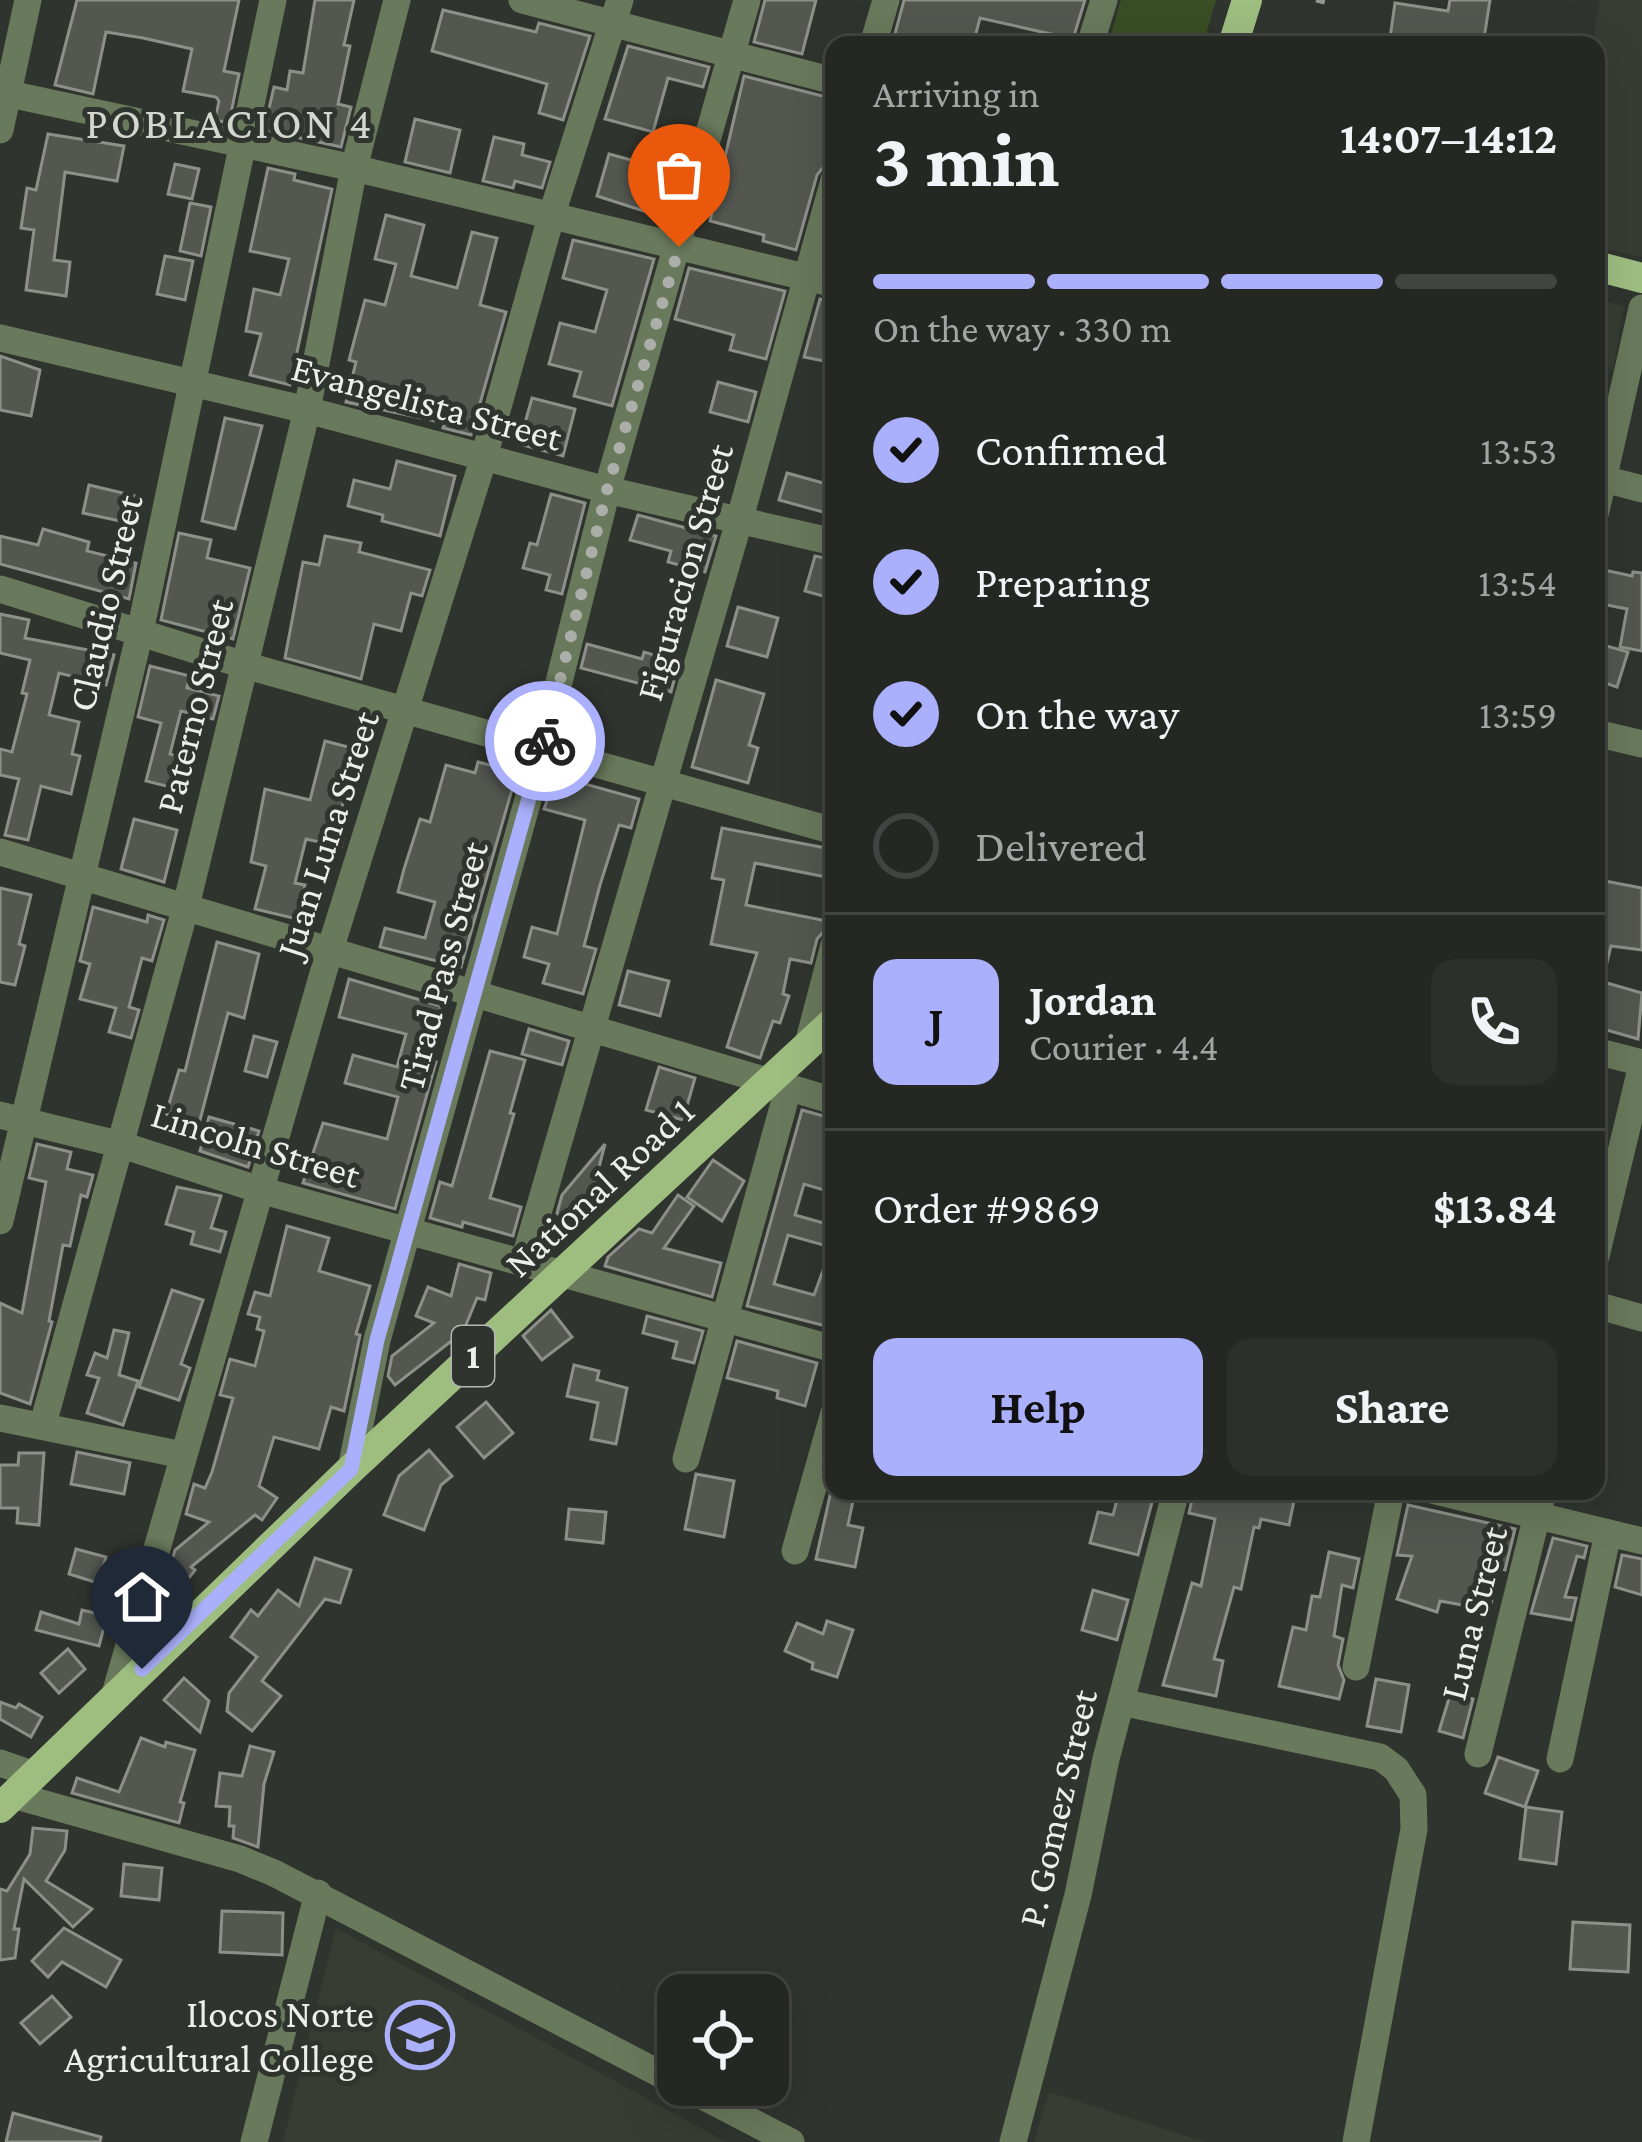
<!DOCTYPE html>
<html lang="en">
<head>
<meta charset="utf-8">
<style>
  body { margin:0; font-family:"Crimson Pro",serif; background:#2c2f2a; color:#f1f3f6; height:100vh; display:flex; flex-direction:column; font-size:45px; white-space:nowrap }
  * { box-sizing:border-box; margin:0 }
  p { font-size:39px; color:#a3a5a5 }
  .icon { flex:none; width:66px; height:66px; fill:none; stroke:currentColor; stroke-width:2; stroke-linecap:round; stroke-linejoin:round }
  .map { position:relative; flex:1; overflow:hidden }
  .drawer { position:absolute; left:825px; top:36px; width:780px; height:1464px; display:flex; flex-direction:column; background:#242722; border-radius:24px; box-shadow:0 12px 48px #0002,0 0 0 3px #414440 }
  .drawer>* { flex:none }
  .fabs { position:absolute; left:657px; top:1974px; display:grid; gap:24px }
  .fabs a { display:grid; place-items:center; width:132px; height:132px; border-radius:24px; background:#242722; box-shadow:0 12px 48px #0002,0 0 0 3px #414440; font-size:60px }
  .pin { position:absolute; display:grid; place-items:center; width:102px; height:102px; color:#fff; margin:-123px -51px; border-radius:50% 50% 50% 0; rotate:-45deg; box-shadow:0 0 12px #0007 }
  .pin .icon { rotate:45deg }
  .courier { position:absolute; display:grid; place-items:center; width:120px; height:120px; margin:-60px; border:9px solid #aab0fb; border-radius:50%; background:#fff; color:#222; box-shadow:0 3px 15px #0007 }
  .summary em { font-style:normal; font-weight:700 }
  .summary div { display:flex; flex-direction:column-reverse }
  .summary { display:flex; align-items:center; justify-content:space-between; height:204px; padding:0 48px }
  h1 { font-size:78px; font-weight:700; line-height:90px }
  .bar { display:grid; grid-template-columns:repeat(4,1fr); gap:18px 12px; align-content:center; height:144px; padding:0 48px }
  .bar i { height:15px; border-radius:9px; background:#414440 }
  .bar .on { background:#aab0fb }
  .bar p { grid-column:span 4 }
  .line { display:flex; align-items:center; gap:30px; padding:0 48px; border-top:3px solid #414440 }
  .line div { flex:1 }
  .round { display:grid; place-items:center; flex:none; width:126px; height:126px; border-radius:24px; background:#2c2f2a }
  ol { padding:0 48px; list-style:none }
  li { display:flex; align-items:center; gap:36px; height:132px }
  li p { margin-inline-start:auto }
  li .icon { padding:12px; border-radius:50%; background:#aab0fb; color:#111; stroke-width:4 }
  li:last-child { color:#a3a5a5 }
  li i { width:66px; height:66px; border:6px solid #414440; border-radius:50% }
  .button { display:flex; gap:24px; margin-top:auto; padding:24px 48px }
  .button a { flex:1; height:138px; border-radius:24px; background:#aab0fb; color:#111; font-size:48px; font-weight:700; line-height:138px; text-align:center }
  .button a+a { background:#2c2f2a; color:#f1f3f6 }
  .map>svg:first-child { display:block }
  .built { fill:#373d32 }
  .green { fill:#394e24 }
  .building { fill:#535750; stroke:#8c9089; stroke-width:3 }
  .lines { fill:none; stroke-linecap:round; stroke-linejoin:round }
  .path { stroke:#959893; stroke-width:4.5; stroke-dasharray:9 9; stroke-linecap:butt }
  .minor { stroke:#69795b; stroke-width:27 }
  .major { stroke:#9ebe80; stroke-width:30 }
  .done { stroke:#abaea9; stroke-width:12; stroke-dasharray:0 21.6 }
  .route { stroke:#aab0fb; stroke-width:15 }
  .labels { text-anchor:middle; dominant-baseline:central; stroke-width:10; stroke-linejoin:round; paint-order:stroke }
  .shield { fill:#30342e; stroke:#b4b7b2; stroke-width:3 }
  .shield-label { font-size:36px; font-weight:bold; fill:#edefeb }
  .street-label { font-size:39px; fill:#edefeb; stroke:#30342e }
  .poi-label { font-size:39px; fill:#edefeb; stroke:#30342e; text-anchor:end }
  .quarter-label { font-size:45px; letter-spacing:3px; fill:#d3d7cf; stroke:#30342e }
</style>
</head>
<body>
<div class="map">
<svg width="1642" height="2142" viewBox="0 0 1642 2142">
  <rect width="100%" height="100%" fill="#30342e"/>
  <g class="built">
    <polygon points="1600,0 1642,0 1642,257 1596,247 1596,45 1592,45"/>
    <polygon points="1596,299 1624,306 1613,370 1596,366"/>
    <polygon points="336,1928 726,2142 283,2142"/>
    <polygon points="1049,2092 1205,2142 1034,2142"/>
  </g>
  <polygon class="green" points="1121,0 1216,0 1203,45 1108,45"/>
  <g class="building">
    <polygon points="77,0 239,0 224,71 239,74 229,123 215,120 219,101 216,97 183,91 192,49 143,38 106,32 93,94 55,85"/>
    <polygon points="315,0 354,0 344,45 350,46 338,104 351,107 341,147 264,130 274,87 287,90 290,71 303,73"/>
    <polygon points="765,0 816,0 802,54 754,42"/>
    <polygon points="904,0 1085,0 1073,39 980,18 973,45 892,45"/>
    <polygon points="1450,0 1490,0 1483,45 1389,45 1395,3 1448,11"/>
    <polygon points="443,10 536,32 539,23 590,36 563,120 539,113 547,84 432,51"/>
    <polygon points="628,46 709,67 703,87 668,78 653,132 605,119"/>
    <polygon points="744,76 834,99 834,140 826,164 817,175 796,250 763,241 764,235 710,221"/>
    <polygon points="415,119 460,130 450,173 405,162"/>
    <polygon points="48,134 124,146 117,181 65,172 54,260 70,262 66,296 26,290 34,230 21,228 27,188 36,190"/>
    <polygon points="494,137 524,144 522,155 550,162 542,188 515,181 513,188 483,181"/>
    <polygon points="609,154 646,164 649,156 681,165 666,218 597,196"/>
    <polygon points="175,164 199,169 192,199 168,194"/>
    <polygon points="268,168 295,174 294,180 332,189 290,385 250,375 261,334 246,331 254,289 280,295 289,259 250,251"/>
    <polygon points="190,203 211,207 201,256 180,251"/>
    <polygon points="386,215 424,225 411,276 457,288 472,232 497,238 480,305 506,312 471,435 443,428 445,423 346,402 356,362 349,360 365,300 385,305 396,264 375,259"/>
    <polygon points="573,240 654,259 612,406 574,396 581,372 549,364 560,323 595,332 607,290 563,278"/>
    <polygon points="165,256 193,261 185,300 157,294"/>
    <polygon points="689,268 785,291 766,359 730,350 734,335 675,319"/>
    <polygon points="820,299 834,302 834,363 804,357"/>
    <polygon points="0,356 40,370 31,416 0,410"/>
    <polygon points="718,382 756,392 748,422 710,412"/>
    <polygon points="532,398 575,409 563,456 519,444"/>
    <polygon points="225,418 262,426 235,529 202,521"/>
    <polygon points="397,461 455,476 440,536 382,521 383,515 348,506 354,480 390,489"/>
    <polygon points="787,473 834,486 834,515 779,500"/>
    <polygon points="89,485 140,497 134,524 83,513"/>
    <polygon points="551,494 585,503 562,594 546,590 550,575 523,568 530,543 537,545"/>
    <polygon points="638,515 716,536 705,572 668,562 671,551 630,540"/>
    <polygon points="43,529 89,542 87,551 136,563 129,599 0,564 0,536 38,545"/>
    <polygon points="179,533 211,540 207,558 250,568 233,639 161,620"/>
    <polygon points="325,536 361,543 359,552 430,570 422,596 411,593 401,631 374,624 361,679 285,658 303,562 319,565"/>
    <polygon points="815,556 834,560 834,599 805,591"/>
    <polygon points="1604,570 1632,576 1633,572 1642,573 1642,651 1620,647 1627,609 1597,603"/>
    <polygon points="738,607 778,618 767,657 727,646"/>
    <polygon points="0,614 29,620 25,638 114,655 106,685 59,673 49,715 79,722 72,754 80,756 71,794 41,786 28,840 5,835 19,779 0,775 0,749 12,752 27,694 22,693 30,660 0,653"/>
    <polygon points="1596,643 1628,652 1617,687 1596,680"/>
    <polygon points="587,644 642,659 644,652 679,662 671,692 581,668"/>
    <polygon points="150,666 190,676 187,688 219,696 213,719 181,711 170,754 190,760 182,790 146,781 161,723 138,717"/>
    <polygon points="716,680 764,694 749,745 758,748 748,783 692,767"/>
    <polygon points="325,741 356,749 339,820 347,822 341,847 306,839 295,883 305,885 297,919 255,909 266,866 251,862 265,789 310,800"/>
    <polygon points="478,762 517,772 461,967 380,947 385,928 425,938 435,902 398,892 404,869 420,819 430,822 446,765 475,773"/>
    <polygon points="557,772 586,780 585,784 639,799 631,828 619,825 600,885 584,946 596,949 583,994 543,983 549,964 524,957 532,927 557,934 585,820 544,809"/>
    <polygon points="134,819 177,830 164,882 121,869"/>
    <polygon points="722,828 831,849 826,877 755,863 746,905 832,922 817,939 811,963 790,959 783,994 789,996 780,1023 773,1021 760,1058 727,1047 757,953 711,944 724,880 712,878"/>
    <polygon points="1605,881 1642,888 1642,950 1611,946 1602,983 1596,982 1596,918"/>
    <polygon points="0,888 31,895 19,944 25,946 15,985 0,982"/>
    <polygon points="93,907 147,922 148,915 164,920 152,961 142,958 129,1007 139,1010 131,1038 109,1032 116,1008 80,999 90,964 80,961"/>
    <polygon points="217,942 259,954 244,1018 228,1013 199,1124 166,1114 179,1070 185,1071"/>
    <polygon points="628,971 669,981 660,1016 619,1005"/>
    <polygon points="349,979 441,1006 426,1060 436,1062 395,1209 303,1183 323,1123 387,1139 398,1097 345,1083 353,1055 397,1067 406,1034 339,1017"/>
    <polygon points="1607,983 1642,993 1638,1039 1596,1027"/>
    <polygon points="529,1029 569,1041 562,1065 522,1054"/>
    <polygon points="254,1036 277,1042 267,1077 245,1071"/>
    <polygon points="490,1051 525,1060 510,1113 514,1114 490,1198 521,1207 513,1236 463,1222 462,1227 430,1218 440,1182 452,1186"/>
    <polygon points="659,1067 695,1078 683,1120 646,1110"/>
    <polygon points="802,1110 834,1119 834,1193 804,1184 795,1215 834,1226 834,1248 788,1235 774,1284 814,1295 829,1254 834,1254 834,1328 747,1306"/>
    <polygon points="209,1117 259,1131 248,1167 200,1151"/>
    <polygon points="37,1144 71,1152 67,1169 93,1175 87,1197 81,1195 70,1246 63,1245 49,1321 52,1322 30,1404 0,1393 0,1303 22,1313 46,1182 29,1178"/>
    <polygon points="605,1144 593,1190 598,1191 569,1224 557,1213 562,1195"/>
    <polygon points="713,1160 744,1181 722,1221 687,1197"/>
    <polygon points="177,1187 221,1196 211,1228 226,1232 220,1252 191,1244 194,1232 166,1224"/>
    <polygon points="678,1195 694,1206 664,1248 721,1263 712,1297 605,1266 608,1257 639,1229 652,1233"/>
    <polygon points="287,1226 329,1238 319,1271 370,1286 356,1334 360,1335 344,1411 331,1407 319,1449 274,1437 259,1486 277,1498 262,1520 255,1515 191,1567 195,1570 181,1588 167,1578 175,1550 209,1522 186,1514 194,1484 205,1488 212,1472 233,1398 220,1395 230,1359 255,1366 264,1331 257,1329 260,1317 248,1314 255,1292 270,1296"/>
    <polygon points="459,1264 491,1273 485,1300 477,1298 463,1332 395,1385 388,1376 392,1356 434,1323 416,1316 428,1287 451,1296"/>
    <polygon points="172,1290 203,1300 181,1364 190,1368 179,1400 139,1387"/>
    <polygon points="551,1310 572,1337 542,1360 523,1336"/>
    <polygon points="647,1316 703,1331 694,1363 673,1358 677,1342 643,1333"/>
    <polygon points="114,1330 129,1333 119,1375 138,1381 123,1425 87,1413 99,1378 87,1375 95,1353 107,1358"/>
    <polygon points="737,1341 817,1363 805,1406 777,1398 778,1391 727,1378"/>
    <polygon points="574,1365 599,1371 597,1380 627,1388 616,1444 591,1439 598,1403 567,1396"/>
    <polygon points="486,1402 513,1433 484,1458 457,1427"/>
    <polygon points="429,1450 452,1476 441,1485 424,1530 384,1515 399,1476"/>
    <polygon points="77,1452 130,1463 124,1494 71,1484"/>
    <polygon points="19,1453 44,1453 39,1525 17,1523 18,1508 0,1508 0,1465 18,1465"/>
    <polygon points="696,1474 734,1481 724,1537 685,1529"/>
    <polygon points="831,1491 855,1491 848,1525 863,1528 855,1567 816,1559"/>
    <polygon points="1106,1491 1155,1491 1138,1555 1090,1543 1098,1512 1113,1515 1117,1500 1105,1498"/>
    <polygon points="1194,1491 1296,1491 1289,1525 1261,1519 1259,1528 1254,1527 1241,1589 1234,1587 1214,1659 1223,1661 1216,1696 1163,1685 1192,1583 1201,1586 1215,1519 1189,1513"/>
    <polygon points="1408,1505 1515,1529 1505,1570 1498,1568 1490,1610 1440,1601 1437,1612 1397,1599 1412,1556 1397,1555"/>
    <polygon points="569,1509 606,1512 603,1543 566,1539"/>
    <polygon points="1553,1538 1587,1546 1584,1558 1577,1556 1565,1597 1576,1598 1571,1620 1531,1613"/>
    <polygon points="76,1549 106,1557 98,1583 69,1574"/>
    <polygon points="1329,1552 1359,1559 1353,1588 1342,1585 1334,1636 1343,1639 1338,1665 1344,1680 1339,1699 1279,1686 1293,1627 1306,1630 1312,1596 1320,1597"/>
    <polygon points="1622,1555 1642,1559 1642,1595 1615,1587"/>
    <polygon points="315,1558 351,1570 340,1603 325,1599 262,1681 281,1696 252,1731 227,1711 229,1693 257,1657 231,1637 251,1610 258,1616 278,1590 299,1606"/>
    <polygon points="1093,1590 1128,1600 1117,1640 1082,1630"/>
    <polygon points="82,1610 107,1616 99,1646 36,1630 41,1612 79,1624"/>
    <polygon points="827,1621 853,1630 837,1677 812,1669 813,1663 785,1651 797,1623 823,1634"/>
    <polygon points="68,1649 85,1669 59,1693 41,1673"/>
    <polygon points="184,1678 209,1701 200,1732 164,1700"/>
    <polygon points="1376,1679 1409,1685 1401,1732 1367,1726"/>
    <polygon points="1451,1692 1473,1699 1463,1738 1439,1731"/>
    <polygon points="0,1702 16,1708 19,1704 42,1717 31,1737 0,1719"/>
    <polygon points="141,1738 165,1747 166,1742 195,1750 180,1802 184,1803 179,1823 72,1793 77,1778 119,1792"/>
    <polygon points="250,1746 274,1752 264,1784 258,1847 233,1838 234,1826 229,1826 230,1807 216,1806 220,1773 242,1776"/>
    <polygon points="1498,1757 1538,1771 1525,1807 1485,1793"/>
    <polygon points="1526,1807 1562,1812 1556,1864 1520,1859"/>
    <polygon points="33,1828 67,1831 65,1850 46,1881 92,1909 73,1927 24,1879 14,1929 19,1929 15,1958 0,1960 0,1889 7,1891 30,1854"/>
    <polygon points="124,1864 162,1868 159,1900 121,1896"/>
    <polygon points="222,1911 283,1913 282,1955 220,1952"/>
    <polygon points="1573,1922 1630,1925 1628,1972 1570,1969"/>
    <polygon points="64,1928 121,1960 106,1987 62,1962 48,1977 32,1961"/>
    <polygon points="52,1996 71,2017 40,2044 21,2023"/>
    <polygon points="13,2113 101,2137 100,2142 6,2142"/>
  </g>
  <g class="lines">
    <polyline class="path" points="1316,0 1331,4"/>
    <g class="minor">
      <polyline points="522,0 834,81"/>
      <polyline points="873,45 886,0"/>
      <polyline points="1090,45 1104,0"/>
      <polyline points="0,92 354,168 834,284"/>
      <polyline points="0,130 28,0"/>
      <polyline points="0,338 307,410 607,490 834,542"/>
      <polyline points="1596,477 1642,489"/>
      <polyline points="1596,511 1642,308"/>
      <polyline points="0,589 244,665 834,831"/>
      <polyline points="1596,733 1642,744"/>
      <polyline points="0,852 834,1101"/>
      <polyline points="808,1044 834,945"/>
      <polyline points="1596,1051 1642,1063"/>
      <polyline points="0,1115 122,1145 260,1190 834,1349"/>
      <polyline points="0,1221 140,632 273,0"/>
      <polyline points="1596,1256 1642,1065"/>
      <polyline points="524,1261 740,518 834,180"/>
      <polyline points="1596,1305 1642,1318"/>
      <polyline points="0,1418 183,1455"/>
      <polyline points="43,1424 186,906 307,410 354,168 397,0"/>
      <polyline points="686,1459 788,1089"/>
      <polyline points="351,1469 377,1340 543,746 607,490 747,0"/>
      <polyline points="1435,1491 1642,1541"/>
      <polyline points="795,1551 834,1413"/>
      <polyline points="1356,1667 1391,1491"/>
      <polyline points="115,1694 329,953 484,457 551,217 620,0"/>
      <polyline points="1121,1702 1380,1757 1396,1769 1413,1795 1414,1829 1356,2142"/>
      <polyline points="1478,1754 1543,1491"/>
      <polyline points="1560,1759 1608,1533"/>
      <polyline points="0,1763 32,1774"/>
      <polyline points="13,1795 240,1859 274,1873 791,2142"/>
      <polyline points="254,2142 318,1893"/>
      <polyline points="1013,2142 1078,1895 1106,1759 1176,1491"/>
    </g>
    <g class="major">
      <polyline points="1233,45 1247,0"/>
      <polyline points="1596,266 1642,278"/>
      <polyline points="0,1808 351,1469 834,1021"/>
    </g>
  </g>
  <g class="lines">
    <polyline class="done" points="545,741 607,490 679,247"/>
    <polyline class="route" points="142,1669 351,1469 377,1340 545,741"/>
  </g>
  <defs>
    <g id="school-ring" transform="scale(3.45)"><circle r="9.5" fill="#30342e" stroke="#aab0fb" stroke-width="1.5"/><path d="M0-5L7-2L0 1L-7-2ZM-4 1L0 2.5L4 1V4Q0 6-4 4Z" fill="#aab0fb"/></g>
  </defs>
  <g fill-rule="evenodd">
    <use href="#school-ring" x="420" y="2035"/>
  </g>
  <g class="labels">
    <rect class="shield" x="452" y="1326" width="42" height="60" rx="9"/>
    <g class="shield-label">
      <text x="473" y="1356">1</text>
    </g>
    <g class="street-label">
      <text transform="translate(427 402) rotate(15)">Evangelista Street</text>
      <text transform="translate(684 572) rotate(-74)">Figuracion Street</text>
      <text transform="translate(105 603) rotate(-77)">Claudio Street</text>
      <text transform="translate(194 706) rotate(-76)">Paterno Street</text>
      <text transform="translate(327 834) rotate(-72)">Juan Luna Street</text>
      <text transform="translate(442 966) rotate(-75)">Tirad Pass Street</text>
      <text transform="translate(256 1144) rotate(17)">Lincoln Street</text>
      <text transform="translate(599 1187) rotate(-43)">National Road 1</text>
      <text transform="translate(1473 1613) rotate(-76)">Luna Street</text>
      <text transform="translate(1057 1808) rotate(-77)">P. Gomez Street</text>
    </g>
    <g class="poi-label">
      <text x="374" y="2013">Ilocos Norte<tspan x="374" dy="45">Agricultural College</tspan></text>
    </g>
    <g class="quarter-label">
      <text x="230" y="123">POBLACION 4</text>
    </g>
  </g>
</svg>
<div class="fabs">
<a><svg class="icon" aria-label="locate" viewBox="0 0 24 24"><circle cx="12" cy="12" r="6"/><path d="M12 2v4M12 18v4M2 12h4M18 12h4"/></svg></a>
</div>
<div class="pin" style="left:679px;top:247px;background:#ea580c"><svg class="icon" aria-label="bag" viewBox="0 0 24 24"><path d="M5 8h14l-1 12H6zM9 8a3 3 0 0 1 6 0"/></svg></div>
<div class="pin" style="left:142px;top:1669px;background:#1f2937"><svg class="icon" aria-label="home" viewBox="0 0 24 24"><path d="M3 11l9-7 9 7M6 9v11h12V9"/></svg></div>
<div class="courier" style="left:545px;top:741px"><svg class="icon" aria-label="bike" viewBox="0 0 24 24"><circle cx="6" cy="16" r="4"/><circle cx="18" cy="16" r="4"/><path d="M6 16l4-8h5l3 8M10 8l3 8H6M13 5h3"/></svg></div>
<section class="drawer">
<div class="summary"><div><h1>3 min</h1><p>Arriving in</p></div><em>14:07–14:12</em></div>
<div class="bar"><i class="on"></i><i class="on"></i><i class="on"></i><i></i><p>On the way · 330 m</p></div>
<ol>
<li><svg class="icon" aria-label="check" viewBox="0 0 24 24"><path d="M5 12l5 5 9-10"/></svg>Confirmed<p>13:53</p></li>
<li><svg class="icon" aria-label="check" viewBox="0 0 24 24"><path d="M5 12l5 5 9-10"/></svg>Preparing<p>13:54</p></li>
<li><svg class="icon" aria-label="check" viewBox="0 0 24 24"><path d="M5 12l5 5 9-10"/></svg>On the way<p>13:59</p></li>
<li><i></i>Delivered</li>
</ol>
<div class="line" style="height:216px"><b class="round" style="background:#aab0fb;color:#111">J</b><div><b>Jordan</b><p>Courier · 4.4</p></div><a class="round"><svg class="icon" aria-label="phone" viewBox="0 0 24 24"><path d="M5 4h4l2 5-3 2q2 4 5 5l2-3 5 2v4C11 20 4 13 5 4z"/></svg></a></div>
<div class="line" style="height:156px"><div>Order #9869</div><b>$13.84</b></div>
<div class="button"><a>Help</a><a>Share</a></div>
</section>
</div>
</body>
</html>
